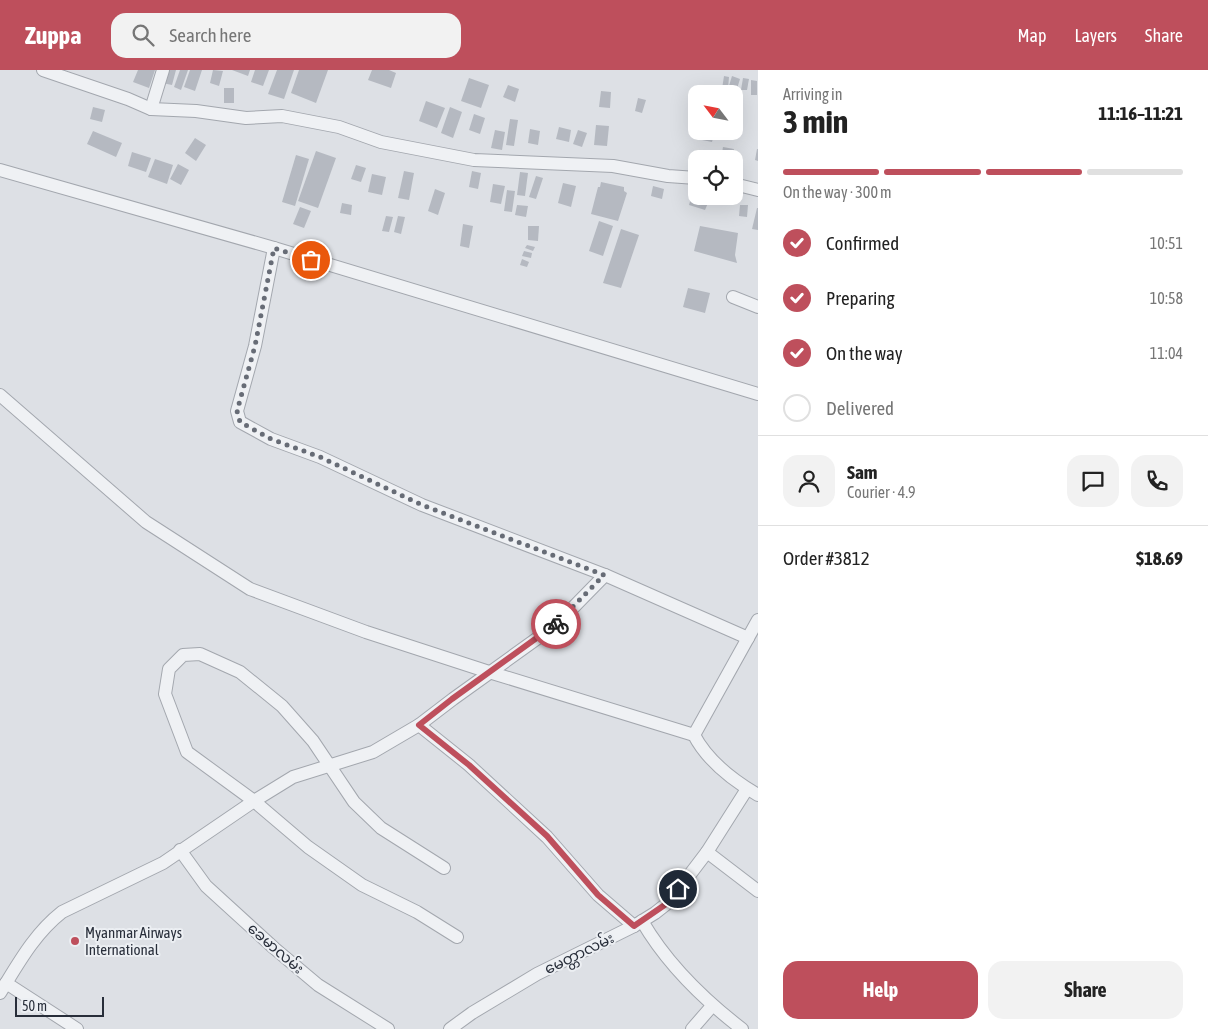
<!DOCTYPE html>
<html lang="en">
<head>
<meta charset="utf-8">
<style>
  body { margin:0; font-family:"Asap Condensed","Noto Sans Myanmar",sans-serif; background:#f2f2f2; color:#222; height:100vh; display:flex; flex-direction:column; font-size:19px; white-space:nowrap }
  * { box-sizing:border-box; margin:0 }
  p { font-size:16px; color:#767676 }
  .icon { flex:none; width:28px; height:28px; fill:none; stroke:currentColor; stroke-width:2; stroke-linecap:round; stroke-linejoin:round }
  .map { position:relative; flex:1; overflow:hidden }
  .panel { display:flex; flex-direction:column; background:#fff; width:450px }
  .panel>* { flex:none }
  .needle { width:32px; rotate:302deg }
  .tools { position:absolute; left:688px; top:15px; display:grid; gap:10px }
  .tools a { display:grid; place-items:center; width:55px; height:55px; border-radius:10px; background:#fff; box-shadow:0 5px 20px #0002; font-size:25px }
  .scale { position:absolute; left:15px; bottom:12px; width:89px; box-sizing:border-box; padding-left:5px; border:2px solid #282e3a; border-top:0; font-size:14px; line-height:18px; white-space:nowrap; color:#282e3a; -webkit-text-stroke:4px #eceff3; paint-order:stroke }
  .pin { position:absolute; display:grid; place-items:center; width:42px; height:42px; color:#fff; margin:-21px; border:2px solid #fff; border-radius:50%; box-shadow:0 1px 5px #0007 }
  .courier { position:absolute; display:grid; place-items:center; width:50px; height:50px; margin:-25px; border:4px solid #be4f5c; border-radius:50%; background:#fff; color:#222; box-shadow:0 1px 6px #0007 }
  .head em { font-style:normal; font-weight:700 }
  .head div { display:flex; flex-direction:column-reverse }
  .head { display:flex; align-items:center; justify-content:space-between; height:85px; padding:0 25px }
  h1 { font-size:32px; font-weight:700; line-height:38px }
  .bar { display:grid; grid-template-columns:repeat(4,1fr); gap:8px 5px; align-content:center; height:60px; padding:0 25px }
  .bar i { height:6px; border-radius:4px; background:#e0e0e0 }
  .bar .active { background:#be4f5c }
  .bar p { grid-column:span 4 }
  .line { display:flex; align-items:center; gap:12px; padding:0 25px; border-top:1px solid #e0e0e0 }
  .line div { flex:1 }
  .round { display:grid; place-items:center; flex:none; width:52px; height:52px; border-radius:15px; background:#f2f2f2 }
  ol { padding:0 25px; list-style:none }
  li { display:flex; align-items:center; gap:15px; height:55px }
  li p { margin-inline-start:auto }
  li .icon { padding:5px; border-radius:50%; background:#be4f5c; color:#fff; stroke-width:4 }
  li:last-child { color:#767676 }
  li i { width:28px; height:28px; border:2px solid #e0e0e0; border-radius:50% }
  .action { display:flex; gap:10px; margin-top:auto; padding:10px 25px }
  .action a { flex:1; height:58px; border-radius:15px; background:#be4f5c; color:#fff; font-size:20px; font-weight:700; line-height:58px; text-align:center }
  .action a+a { background:#f2f2f2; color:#222 }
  header { display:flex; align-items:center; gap:30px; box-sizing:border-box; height:70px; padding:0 25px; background:#be4f5c; color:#fff }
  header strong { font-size:24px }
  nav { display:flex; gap:28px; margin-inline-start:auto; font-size:18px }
  .search { width:350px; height:45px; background:#f2f2f2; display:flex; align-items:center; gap:12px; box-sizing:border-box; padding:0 18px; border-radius:15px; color:#767676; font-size:19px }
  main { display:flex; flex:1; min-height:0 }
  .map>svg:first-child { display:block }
  .building { fill:#b5b9c1 }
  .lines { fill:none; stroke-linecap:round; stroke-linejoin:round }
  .street-casing { stroke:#a3a7ae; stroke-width:14 }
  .street { stroke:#eff1f4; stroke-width:12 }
  .done { stroke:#676c76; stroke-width:5; stroke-dasharray:0 9 }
  .route { stroke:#be4f5c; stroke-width:6 }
  .poi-dot { fill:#be4f5c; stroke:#eceff3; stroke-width:2 }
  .labels { text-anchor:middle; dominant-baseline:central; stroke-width:4; stroke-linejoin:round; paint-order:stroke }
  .poi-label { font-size:15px; fill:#282e3a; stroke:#eceff3; text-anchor:start }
  .street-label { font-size:15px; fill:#282e3a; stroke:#eceff3 }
</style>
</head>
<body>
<header>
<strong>Zuppa</strong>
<div class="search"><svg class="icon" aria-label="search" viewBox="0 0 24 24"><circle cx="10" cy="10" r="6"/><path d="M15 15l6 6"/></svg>Search here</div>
<nav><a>Map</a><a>Layers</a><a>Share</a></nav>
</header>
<main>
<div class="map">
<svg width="758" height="959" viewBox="0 0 758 959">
  <rect width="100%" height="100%" fill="#dde0e5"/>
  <g class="building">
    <polygon points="138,0 155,0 149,18 133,12"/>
    <polygon points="166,0 176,0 172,15 162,13"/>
    <polygon points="180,0 188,0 181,20 174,17"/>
    <polygon points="190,0 202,0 195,21 184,17"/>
    <polygon points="213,0 223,1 219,16 210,13"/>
    <polygon points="232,0 250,0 248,6"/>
    <polygon points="255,0 269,0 263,16 251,12"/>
    <polygon points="277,0 294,0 284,29 268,24"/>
    <polygon points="299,0 328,0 316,33 291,23"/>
    <polygon points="372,0 389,0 396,3 391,18 368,10"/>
    <polygon points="724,6 729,7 728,19 732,6 740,9 736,22 722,19"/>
    <polygon points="469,8 489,15 481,38 461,31"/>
    <polygon points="743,8 749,9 747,20 741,20"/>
    <polygon points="751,10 757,11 757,25 751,25"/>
    <polygon points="508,15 519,19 515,32 503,27"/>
    <rect x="224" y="18" width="10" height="15"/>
    <polygon points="601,21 611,22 610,38 599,37"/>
    <polygon points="638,28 646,30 642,43 635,41"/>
    <polygon points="426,31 445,38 437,58 419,51"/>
    <polygon points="93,37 105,40 102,52 90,49"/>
    <polygon points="450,37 462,42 453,68 441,63"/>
    <polygon points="474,44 485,48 480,64 469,60"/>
    <polygon points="510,49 518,50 514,76 506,75"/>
    <polygon points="596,55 609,56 607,76 594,75"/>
    <polygon points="559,57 571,60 569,72 556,69"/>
    <polygon points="530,59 540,61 538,75 528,73"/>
    <polygon points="495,60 505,62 502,80 491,78"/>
    <polygon points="578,60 587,63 582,77 573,74"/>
    <polygon points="93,61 122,73 116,87 87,74"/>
    <polygon points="704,61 715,61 712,72 702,70"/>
    <polygon points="195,68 206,75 196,91 185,83"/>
    <polygon points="723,77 734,79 732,89 721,89"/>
    <polygon points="757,79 758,79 758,91 755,90"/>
    <polygon points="316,81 336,88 318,138 298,131"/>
    <polygon points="132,82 151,88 146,102 128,96"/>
    <polygon points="296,85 309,89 295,136 282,132"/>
    <polygon points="155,89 173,95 167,114 148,107"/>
    <polygon points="178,94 189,100 181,115 170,109"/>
    <polygon points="356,95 366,98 361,112 351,109"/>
    <polygon points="404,101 414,103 409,130 398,128"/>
    <polygon points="472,101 481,103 478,119 469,117"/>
    <polygon points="520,102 528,103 525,126 517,125"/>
    <polygon points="372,104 386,107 382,125 368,122"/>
    <polygon points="536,106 543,108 536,129 529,127"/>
    <polygon points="601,112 624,117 624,121 627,123 618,151 591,144 598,117 600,117"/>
    <polygon points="563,113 576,116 571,137 558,133"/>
    <polygon points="493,114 505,116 501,134 490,132"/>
    <polygon points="653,116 664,119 662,129 651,126"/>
    <polygon points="435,119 445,123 438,145 428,141"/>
    <polygon points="507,120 515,121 512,142 504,141"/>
    <polygon points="691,128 708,133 705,140 689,135"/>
    <polygon points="342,133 352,135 351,145 340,143"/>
    <polygon points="517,135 528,136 526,147 515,145"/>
    <polygon points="740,135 748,135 747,147 739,146"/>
    <polygon points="300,137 311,141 304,158 293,154"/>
    <polygon points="757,138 758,138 758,160 752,159"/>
    <polygon points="386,146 393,147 389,162 382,161"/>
    <polygon points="398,146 405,147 401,164 394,162"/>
    <polygon points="599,151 613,156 603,186 589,181"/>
    <polygon points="463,154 473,156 469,178 460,176"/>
    <polygon points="528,156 539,156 538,171 528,170"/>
    <polygon points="700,156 738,163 735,185 737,193 694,181"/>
    <polygon points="621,159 639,165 621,218 603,213"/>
    <polygon points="527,175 535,177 533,181 525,178"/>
    <polygon points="524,181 532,183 531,188 522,186"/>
    <polygon points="522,189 529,192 527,197 520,195"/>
    <polygon points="688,218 710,223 705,243 683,237"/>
  </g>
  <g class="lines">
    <g class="street-casing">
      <g id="street">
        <polyline points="43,0 128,29 151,39 196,41 246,48 282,46 339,57 381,72 474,90 613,96 668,106 696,108"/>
        <polyline points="151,39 163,0"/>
        <polyline points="0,100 274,178 758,324"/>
        <polyline points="734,114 758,120"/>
        <polyline points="274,178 255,276 237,341 240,352 271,369 320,387 422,435 605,505 748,568"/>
        <polyline points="733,227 758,237"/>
        <path d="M 0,325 L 146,452 L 250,519 L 366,562 L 489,602 L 694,665 C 707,690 734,711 758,725"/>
        <polyline points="419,655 469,695 547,767 598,825 634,856"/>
        <polyline points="694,665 758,550"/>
        <polyline points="180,780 206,816 274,878 318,915 388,959"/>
        <polyline points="707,782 758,821"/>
        <polyline points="444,798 381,758 354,732 313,671 282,636 240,602 200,584 183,585 169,599 165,624 187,682 254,731 308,777 362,815 417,842 457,867"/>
        <path d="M 642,851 C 667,894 703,929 742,959"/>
        <polyline points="6,913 77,959"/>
        <path d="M 0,923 C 18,894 34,864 62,842 L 163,793 L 254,731 L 293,707 L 373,682 L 419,655 L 453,629 L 556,555 L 605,505"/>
        <polyline points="450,959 472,943 537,904 634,856 655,843 669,832 707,782 747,719"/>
        <polyline points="692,959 712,936"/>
      </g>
    </g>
    <use href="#street" class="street"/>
  </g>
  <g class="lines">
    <polyline class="done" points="311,190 274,178 255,276 237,341 240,352 271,369 320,387 422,435 604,505 556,554"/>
    <polyline class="route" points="556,554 452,629 419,655 469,695 547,766 598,825 634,856 669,832 678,819"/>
  </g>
  <circle class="poi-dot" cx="75" cy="871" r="5"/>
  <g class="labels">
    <g class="poi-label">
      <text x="85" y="862">Myanmar Airways<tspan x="85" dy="17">International</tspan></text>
    </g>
    <g class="street-label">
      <text transform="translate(276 878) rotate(41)">ခေမာလမ်း</text>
      <text transform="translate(579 883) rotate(-26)">မေတ္တာလမ်း</text>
    </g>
  </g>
</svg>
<div class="tools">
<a><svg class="needle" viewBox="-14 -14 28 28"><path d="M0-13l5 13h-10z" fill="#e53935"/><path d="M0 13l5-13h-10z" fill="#767676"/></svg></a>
<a><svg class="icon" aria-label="locate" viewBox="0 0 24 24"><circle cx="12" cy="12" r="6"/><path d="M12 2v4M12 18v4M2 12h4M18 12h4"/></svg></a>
</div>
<div class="scale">50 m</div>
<div class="pin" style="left:311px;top:190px;background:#ea580c"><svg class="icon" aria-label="bag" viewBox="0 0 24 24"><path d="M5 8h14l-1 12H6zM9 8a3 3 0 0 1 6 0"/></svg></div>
<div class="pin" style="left:678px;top:819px;background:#1f2937"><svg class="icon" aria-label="home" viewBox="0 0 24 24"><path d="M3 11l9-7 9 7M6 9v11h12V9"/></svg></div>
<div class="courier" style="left:556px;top:554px"><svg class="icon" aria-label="bike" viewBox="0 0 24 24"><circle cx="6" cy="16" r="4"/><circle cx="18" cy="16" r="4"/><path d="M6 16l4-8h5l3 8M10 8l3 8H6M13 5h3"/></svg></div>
</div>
<section class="panel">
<div class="head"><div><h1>3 min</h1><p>Arriving in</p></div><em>11:16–11:21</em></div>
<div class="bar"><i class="active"></i><i class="active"></i><i class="active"></i><i></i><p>On the way · 300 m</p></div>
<ol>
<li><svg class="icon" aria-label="check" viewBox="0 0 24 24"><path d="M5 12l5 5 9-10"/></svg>Confirmed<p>10:51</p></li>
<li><svg class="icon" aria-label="check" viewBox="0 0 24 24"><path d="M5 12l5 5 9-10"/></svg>Preparing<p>10:58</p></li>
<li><svg class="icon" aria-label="check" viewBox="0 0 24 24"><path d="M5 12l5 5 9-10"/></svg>On the way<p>11:04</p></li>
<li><i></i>Delivered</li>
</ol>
<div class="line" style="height:90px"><a class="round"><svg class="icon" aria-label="person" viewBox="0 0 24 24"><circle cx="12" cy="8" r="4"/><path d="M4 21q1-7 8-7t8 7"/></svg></a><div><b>Sam</b><p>Courier · 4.9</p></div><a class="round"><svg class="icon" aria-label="chat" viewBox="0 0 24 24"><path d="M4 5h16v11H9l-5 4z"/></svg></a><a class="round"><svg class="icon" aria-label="phone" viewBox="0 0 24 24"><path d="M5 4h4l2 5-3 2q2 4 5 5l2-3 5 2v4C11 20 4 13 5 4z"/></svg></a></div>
<div class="line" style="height:65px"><div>Order #3812</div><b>$18.69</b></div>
<div class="action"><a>Help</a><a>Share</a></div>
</section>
</main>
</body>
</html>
